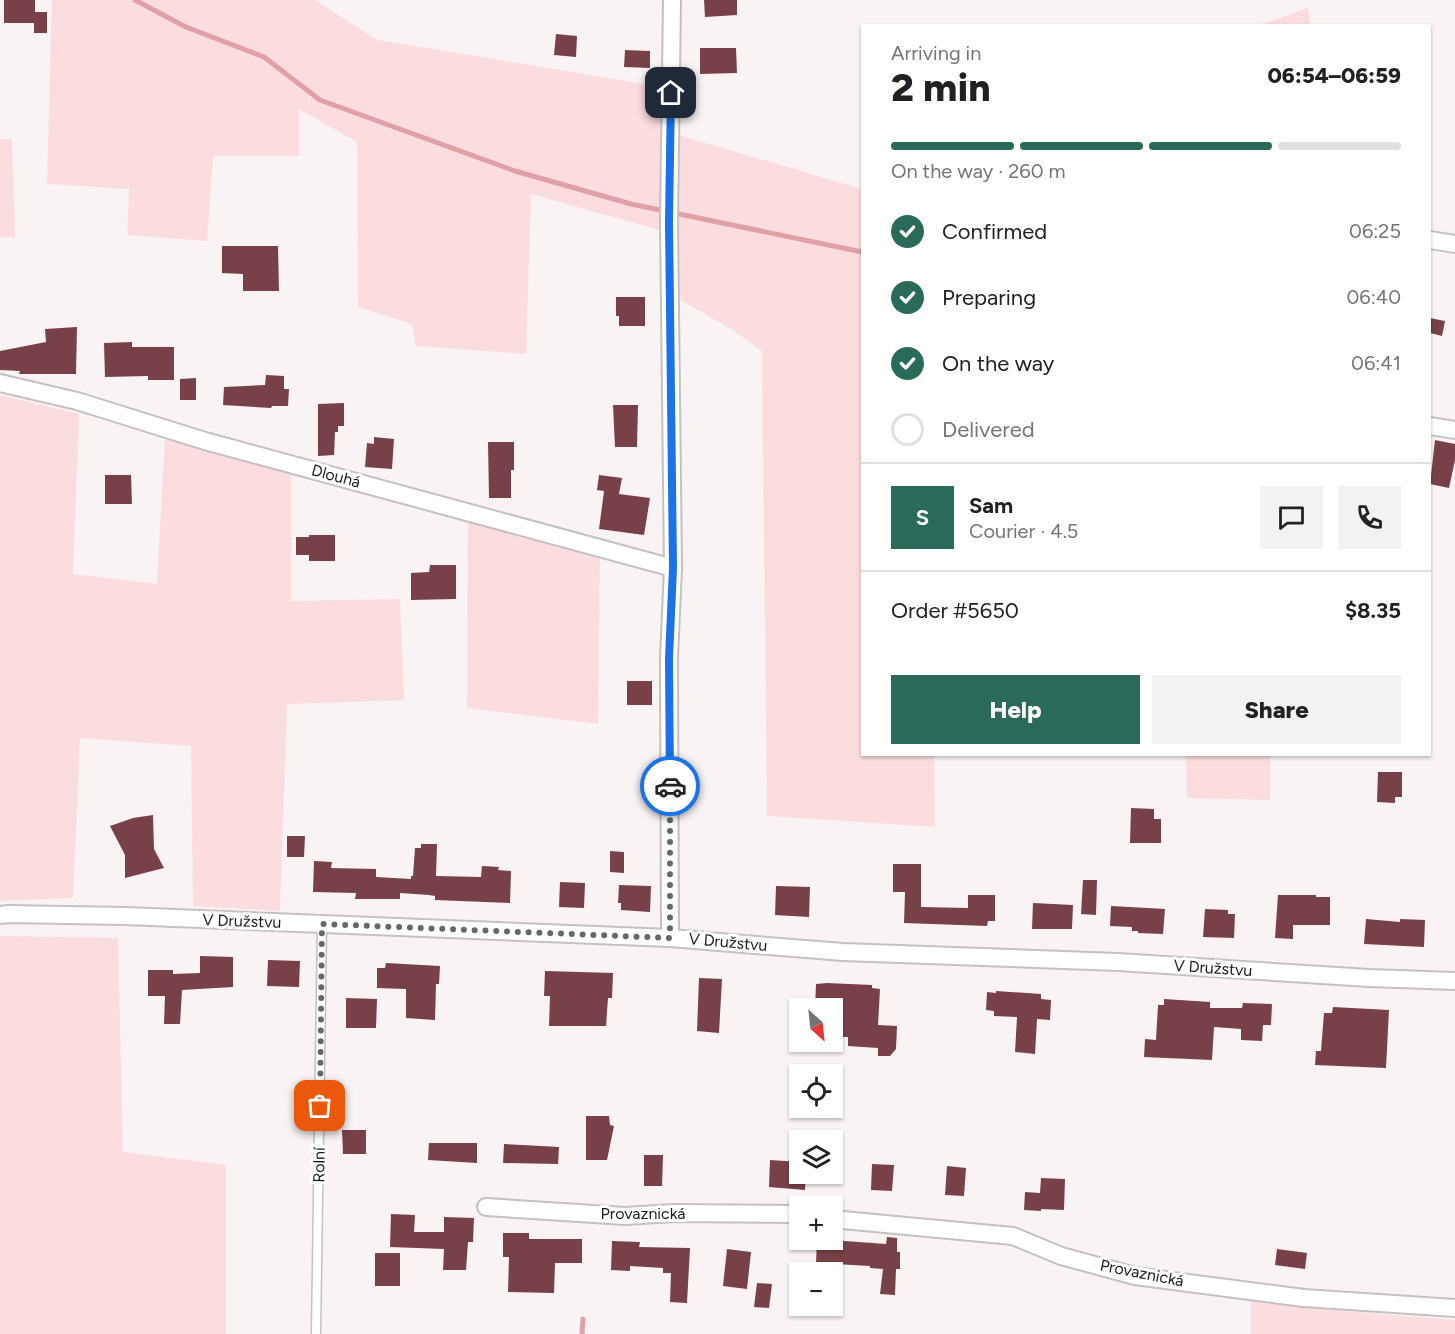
<!DOCTYPE html>
<html lang="en">
<head>
<meta charset="utf-8">
<style>
  body { margin:0; font-family:Figtree,sans-serif; background:#f2f2f2; color:#202124; height:100vh; display:flex; flex-direction:column; font-size:22px; white-space:nowrap }
  * { box-sizing:border-box; margin:0 }
  p { font-size:20px; color:#757577 }
  .icon { flex:none; width:33px; height:33px; fill:none; stroke:currentColor; stroke-width:2; stroke-linecap:round; stroke-linejoin:round }
  .map { position:relative; flex:1; overflow:hidden }
  .sheet { position:absolute; left:861px; top:24px; width:570px; height:732px; display:flex; flex-direction:column; background:#fff; border-radius:0px; box-shadow:0 2px 4px #0004 }
  .sheet>* { flex:none }
  .needle { width:39px; rotate:153deg }
  .fabs { position:absolute; left:789px; top:998px; display:grid; gap:12px }
  .fabs a { display:grid; place-items:center; width:54px; height:54px; border-radius:0px; background:#fff; box-shadow:0 2px 4px #0004; font-size:30px }
  .pin { position:absolute; display:grid; place-items:center; width:51px; height:51px; color:#fff; margin:-26px; border-radius:12px; box-shadow:0 3px 9px #0006 }
  .courier { position:absolute; display:grid; place-items:center; width:60px; height:60px; margin:-30px; border:4px solid #1a73e8; border-radius:50%; background:#fff; color:#222; box-shadow:0 2px 8px #0007 }
  .overview em { font-style:normal; font-weight:800 }
  .overview div { display:flex; flex-direction:column-reverse }
  .overview { display:flex; align-items:center; justify-content:space-between; height:102px; padding:0 30px }
  h1 { font-size:39px; font-weight:800; line-height:45px }
  .bar { display:grid; grid-template-columns:repeat(4,1fr); gap:9px 6px; align-content:center; height:72px; padding:0 30px }
  .bar i { height:8px; border-radius:4px; background:#e0e0e0 }
  .bar .active { background:#2a6a59 }
  .bar p { grid-column:span 4 }
  .line { display:flex; align-items:center; gap:15px; padding:0 30px; border-top:2px solid #e0e0e0 }
  .line div { flex:1 }
  .round { display:grid; place-items:center; flex:none; width:63px; height:63px; border-radius:0px; background:#f2f2f2 }
  ol { padding:0 30px; list-style:none }
  li { display:flex; align-items:center; gap:18px; height:66px }
  li p { margin-inline-start:auto }
  li .icon { padding:6px; border-radius:50%; background:#2a6a59; color:#fff; stroke-width:4 }
  li:last-child { color:#757577 }
  li i { width:33px; height:33px; border:3px solid #e0e0e0; border-radius:50% }
  .cta { display:flex; gap:12px; margin-top:auto; padding:12px 30px }
  .cta a { flex:1; height:69px; border-radius:0px; background:#2a6a59; color:#fff; font-size:24px; font-weight:800; line-height:69px; text-align:center }
  .cta a+a { background:#f2f2f2; color:#202124 }
  .map>svg:first-child { display:block }
  .green { fill:#fcdddf }
  .lines { fill:none; stroke-linecap:round; stroke-linejoin:round }
  .stream { stroke:#e0a0a7; stroke-width:5 }
  .building { fill:#784149 }
  .lane-casing { stroke:#c7c0c1; stroke-width:11 }
  .street-casing { stroke:#c7c0c1; stroke-width:20 }
  .lane { stroke:#fff; stroke-width:8 }
  .street { stroke:#fff; stroke-width:16 }
  .done { stroke:#6a6666; stroke-width:6; stroke-dasharray:0 10.8 }
  .route { stroke:#1a73e8; stroke-width:8 }
  .labels { text-anchor:middle; dominant-baseline:central; stroke-width:6; stroke-linejoin:round; paint-order:stroke }
  .street-label { font-size:16px; fill:#1c1a1a; stroke:#fff }
</style>
</head>
<body>
<div class="map">
<svg width="1455" height="1334" viewBox="0 0 1455 1334">
  <rect width="100%" height="100%" fill="#faf3f4"/>
  <g class="green">
    <polygon points="52,0 315,0 377,40 669,88 663,231 531,194 526,354 416,346 412,324 358,307 357,142 299,109 299,156 213,156 207,241 127,235 129,189 47,184"/>
    <polygon points="1308,8 1310,25 1259,25"/>
    <polygon points="675,134 862,189 862,754 934,755 935,827 767,816 762,351 731,329 675,297"/>
    <polygon points="0,139 12,139 15,238 0,237"/>
    <polygon points="0,395 79,414 73,574 157,584 165,436 291,471 291,601 400,599 404,700 287,704 280,911 193,906 191,746 80,738 73,898 0,901"/>
    <polygon points="468,519 600,558 598,724 467,708"/>
    <polygon points="1186,755 1270,755 1270,800 1187,798"/>
    <polygon points="6,936 118,938 123,1152 226,1165 226,1334 0,1334 0,937"/>
    <polygon points="1251,1299 1318,1309 1455,1320 1455,1334 1251,1334"/>
  </g>
  <g class="lines">
    <g class="stream">
      <polyline points="135,0 186,27 264,57 320,100 515,171 631,204 862,252"/>
      <polyline points="582,1334 583,1319"/>
    </g>
  </g>
  <g class="building">
    <polygon points="4,0 35,0 35,12 47,12 47,33 34,33 34,23 4,23"/>
    <polygon points="704,0 737,0 737,15 705,17"/>
    <polygon points="556,34 577,36 576,57 554,55"/>
    <polygon points="700,48 736,48 737,73 700,74"/>
    <polygon points="625,50 650,51 650,68 624,67"/>
    <polygon points="222,246 278,246 279,291 243,291 243,274 222,273"/>
    <polygon points="616,297 645,297 645,326 619,326 619,316 616,316"/>
    <polygon points="1430,318 1445,321 1442,336 1430,333"/>
    <polygon points="77,327 76,374 19,374 20,371 0,370 0,351 46,342 45,329"/>
    <polygon points="132,342 132,347 174,347 174,380 148,380 148,376 105,377 104,343"/>
    <polygon points="266,375 284,376 284,389 289,389 288,406 272,406 271,408 223,405 224,387 265,385"/>
    <polygon points="196,378 196,400 180,400 180,379"/>
    <polygon points="344,403 344,426 338,426 338,432 335,432 334,455 318,456 318,404"/>
    <polygon points="613,405 638,405 637,447 615,447"/>
    <polygon points="374,437 394,439 392,469 365,467 367,443 374,444"/>
    <polygon points="1435,440 1455,444 1455,460 1449,488 1430,484"/>
    <polygon points="488,442 514,442 514,470 511,470 511,498 489,498"/>
    <polygon points="105,475 131,475 132,504 105,504"/>
    <polygon points="599,475 622,478 619,494 650,498 644,535 599,529 604,491 597,490"/>
    <polygon points="309,535 335,535 335,561 309,561 309,555 296,555 296,537 309,537"/>
    <polygon points="430,565 456,565 456,599 411,600 411,573 429,572"/>
    <rect x="627" y="681" width="25" height="24"/>
    <polygon points="1378,772 1402,772 1402,797 1395,797 1395,803 1377,802"/>
    <polygon points="1131,808 1154,809 1154,819 1161,819 1161,843 1130,843"/>
    <polygon points="153,815 154,849 164,868 125,878 125,855 110,826 133,818"/>
    <polygon points="287,836 305,836 304,857 287,857"/>
    <polygon points="421,844 437,844 436,876 481,877 482,866 499,867 498,870 511,871 510,903 435,900 435,896 429,895 400,893 400,899 355,899 356,893 313,892 314,861 332,862 331,868 376,869 376,877 411,879 411,876 413,876 415,848 421,848"/>
    <polygon points="610,851 624,852 624,873 610,872"/>
    <polygon points="893,864 921,864 921,907 968,908 968,895 995,895 995,921 988,921 987,926 904,923 905,892 893,892"/>
    <polygon points="1083,880 1097,880 1096,915 1081,914"/>
    <polygon points="560,882 585,883 584,908 559,907"/>
    <polygon points="619,885 651,886 650,912 621,910 621,903 618,903"/>
    <polygon points="776,886 810,887 809,917 775,915"/>
    <polygon points="1278,895 1316,895 1316,897 1330,897 1330,925 1293,925 1293,939 1275,938"/>
    <polygon points="1033,903 1073,905 1072,929 1032,929"/>
    <polygon points="1111,906 1165,909 1163,934 1138,933 1138,931 1132,931 1132,927 1110,926"/>
    <polygon points="1205,909 1228,910 1228,914 1235,914 1234,938 1203,937"/>
    <polygon points="1366,919 1400,922 1400,919 1425,920 1424,947 1364,944"/>
    <polygon points="200,956 233,957 233,987 182,990 180,1024 164,1024 165,996 148,996 148,970 173,970 173,974 200,973"/>
    <polygon points="268,960 300,961 299,987 267,986"/>
    <polygon points="386,963 440,966 439,984 436,984 435,1020 406,1018 406,989 377,988 377,968 385,968"/>
    <polygon points="545,971 613,973 612,998 608,998 606,1026 549,1026 550,996 544,996"/>
    <polygon points="699,978 722,979 719,1033 697,1031"/>
    <polygon points="827,983 872,985 872,988 880,989 878,1025 897,1026 896,1049 890,1056 878,1056 878,1048 848,1046 848,1037 832,1037 832,1008 815,1008 816,984"/>
    <polygon points="996,991 1041,994 1041,999 1051,1000 1050,1020 1037,1019 1035,1054 1015,1052 1017,1017 994,1016 994,1011 986,1010 987,992 996,993"/>
    <polygon points="346,998 377,999 376,1028 346,1028"/>
    <polygon points="1164,999 1210,1002 1210,1008 1242,1008 1243,1003 1272,1004 1271,1025 1263,1025 1262,1041 1241,1040 1241,1029 1214,1027 1212,1060 1144,1057 1145,1039 1156,1040 1158,1005 1164,1005"/>
    <polygon points="1333,1007 1389,1010 1386,1068 1315,1065 1316,1051 1321,1051 1324,1013 1332,1013"/>
    <polygon points="586,1116 609,1116 610,1125 614,1126 607,1160 586,1160"/>
    <polygon points="342,1130 366,1130 366,1154 343,1154"/>
    <polygon points="429,1143 477,1143 477,1163 428,1160"/>
    <polygon points="504,1144 559,1147 558,1164 503,1163"/>
    <polygon points="644,1155 663,1155 662,1186 644,1186"/>
    <polygon points="770,1160 800,1162 800,1173 806,1173 805,1190 769,1187"/>
    <polygon points="872,1164 894,1165 892,1191 871,1190"/>
    <polygon points="947,1166 966,1168 964,1196 945,1195"/>
    <polygon points="1041,1178 1065,1179 1064,1210 1041,1209 1041,1211 1024,1210 1025,1192 1040,1193"/>
    <polygon points="391,1214 415,1215 414,1232 444,1232 444,1217 474,1218 473,1242 468,1242 466,1270 443,1270 444,1249 390,1247"/>
    <polygon points="503,1233 529,1233 529,1239 582,1239 582,1263 555,1263 554,1293 508,1292 509,1257 503,1257"/>
    <polygon points="887,1237 897,1238 897,1252 900,1252 900,1269 896,1269 895,1295 880,1294 883,1269 870,1268 870,1266 816,1263 817,1239 886,1244"/>
    <polygon points="612,1241 640,1242 639,1247 690,1248 687,1303 670,1302 671,1273 663,1273 663,1268 630,1266 630,1271 611,1270"/>
    <polygon points="727,1249 751,1252 747,1289 723,1286"/>
    <polygon points="1277,1249 1307,1253 1305,1269 1275,1265"/>
    <rect x="375" y="1253" width="25" height="33"/>
    <polygon points="757,1283 772,1284 769,1308 754,1307"/>
  </g>
  <g class="lines">
    <g class="lane-casing">
      <polyline id="lane" points="316,1334 322,924"/>
    </g>
    <g class="street-casing">
      <g id="street">
        <polyline points="1430,240 1455,244"/>
        <polyline points="0,383 77,401 205,441 673,568"/>
        <polyline points="1430,426 1455,430"/>
        <polyline points="0,915 8,914 125,916 670,938 843,952 1118,962 1369,978 1455,981"/>
        <polyline points="670,938 669,658 673,568 669,221 672,0"/>
        <polyline points="486,1207 625,1216 673,1213 800,1214"/>
        <polyline points="832,1219 1013,1236 1061,1256 1135,1276 1304,1298 1455,1308"/>
      </g>
    </g>
    <use href="#lane" class="lane"/>
    <use href="#street" class="street"/>
  </g>
  <g class="lines">
    <polyline class="done" points="320,1106 322,924 670,938 670,786"/>
    <polyline class="route" points="670,786 669,658 673,568 669,221 671,93"/>
  </g>
  <g class="labels">
    <g class="street-label">
      <text transform="translate(336 476) rotate(15)">Dlouhá</text>
      <text transform="translate(242 921) rotate(2)">V Družstvu</text>
      <text transform="translate(728 942) rotate(5)">V Družstvu</text>
      <text transform="translate(1213 968) rotate(4)">V Družstvu</text>
      <text transform="translate(319 1165) rotate(-89)">Rolní</text>
      <text x="643" y="1213">Provaznická</text>
      <text transform="translate(1142 1273) rotate(11)">Provaznická</text>
    </g>
  </g>
</svg>
<div class="fabs">
<a><svg class="needle" viewBox="-14 -14 28 28"><path d="M0-13l5 13h-10z" fill="#e53935"/><path d="M0 13l5-13h-10z" fill="#757577"/></svg></a>
<a><svg class="icon" aria-label="locate" viewBox="0 0 24 24"><circle cx="12" cy="12" r="6"/><path d="M12 2v4M12 18v4M2 12h4M18 12h4"/></svg></a>
<a><svg class="icon" aria-label="layers" viewBox="0 0 24 24"><path d="M12 4l9 5-9 5-9-5zM3 14l9 5 9-5"/></svg></a>
<a>+</a>
<a>−</a>
</div>
<div class="pin" style="left:320px;top:1106px;background:#ea580c"><svg class="icon" aria-label="bag" viewBox="0 0 24 24"><path d="M5 8h14l-1 12H6zM9 8a3 3 0 0 1 6 0"/></svg></div>
<div class="pin" style="left:671px;top:93px;background:#1f2937"><svg class="icon" aria-label="home" viewBox="0 0 24 24"><path d="M3 11l9-7 9 7M6 9v11h12V9"/></svg></div>
<div class="courier" style="left:670px;top:786px"><svg class="icon" aria-label="car" viewBox="0 0 24 24"><path d="M5 17H2v-5l4-1 3-4h7l3 4 3 1v5h-3M9 17h6M6 11h13"/><circle cx="7" cy="17" r="2"/><circle cx="17" cy="17" r="2"/></svg></div>
<section class="sheet">
<div class="overview"><div><h1>2 min</h1><p>Arriving in</p></div><em>06:54–06:59</em></div>
<div class="bar"><i class="active"></i><i class="active"></i><i class="active"></i><i></i><p>On the way · 260 m</p></div>
<ol>
<li><svg class="icon" aria-label="check" viewBox="0 0 24 24"><path d="M5 12l5 5 9-10"/></svg>Confirmed<p>06:25</p></li>
<li><svg class="icon" aria-label="check" viewBox="0 0 24 24"><path d="M5 12l5 5 9-10"/></svg>Preparing<p>06:40</p></li>
<li><svg class="icon" aria-label="check" viewBox="0 0 24 24"><path d="M5 12l5 5 9-10"/></svg>On the way<p>06:41</p></li>
<li><i></i>Delivered</li>
</ol>
<div class="line" style="height:108px"><b class="round" style="background:#2a6a59;color:#fff">S</b><div><b>Sam</b><p>Courier · 4.5</p></div><a class="round"><svg class="icon" aria-label="chat" viewBox="0 0 24 24"><path d="M4 5h16v11H9l-5 4z"/></svg></a><a class="round"><svg class="icon" aria-label="phone" viewBox="0 0 24 24"><path d="M5 4h4l2 5-3 2q2 4 5 5l2-3 5 2v4C11 20 4 13 5 4z"/></svg></a></div>
<div class="line" style="height:78px"><div>Order #5650</div><b>$8.35</b></div>
<div class="cta"><a>Help</a><a>Share</a></div>
</section>
</div>
</body>
</html>
